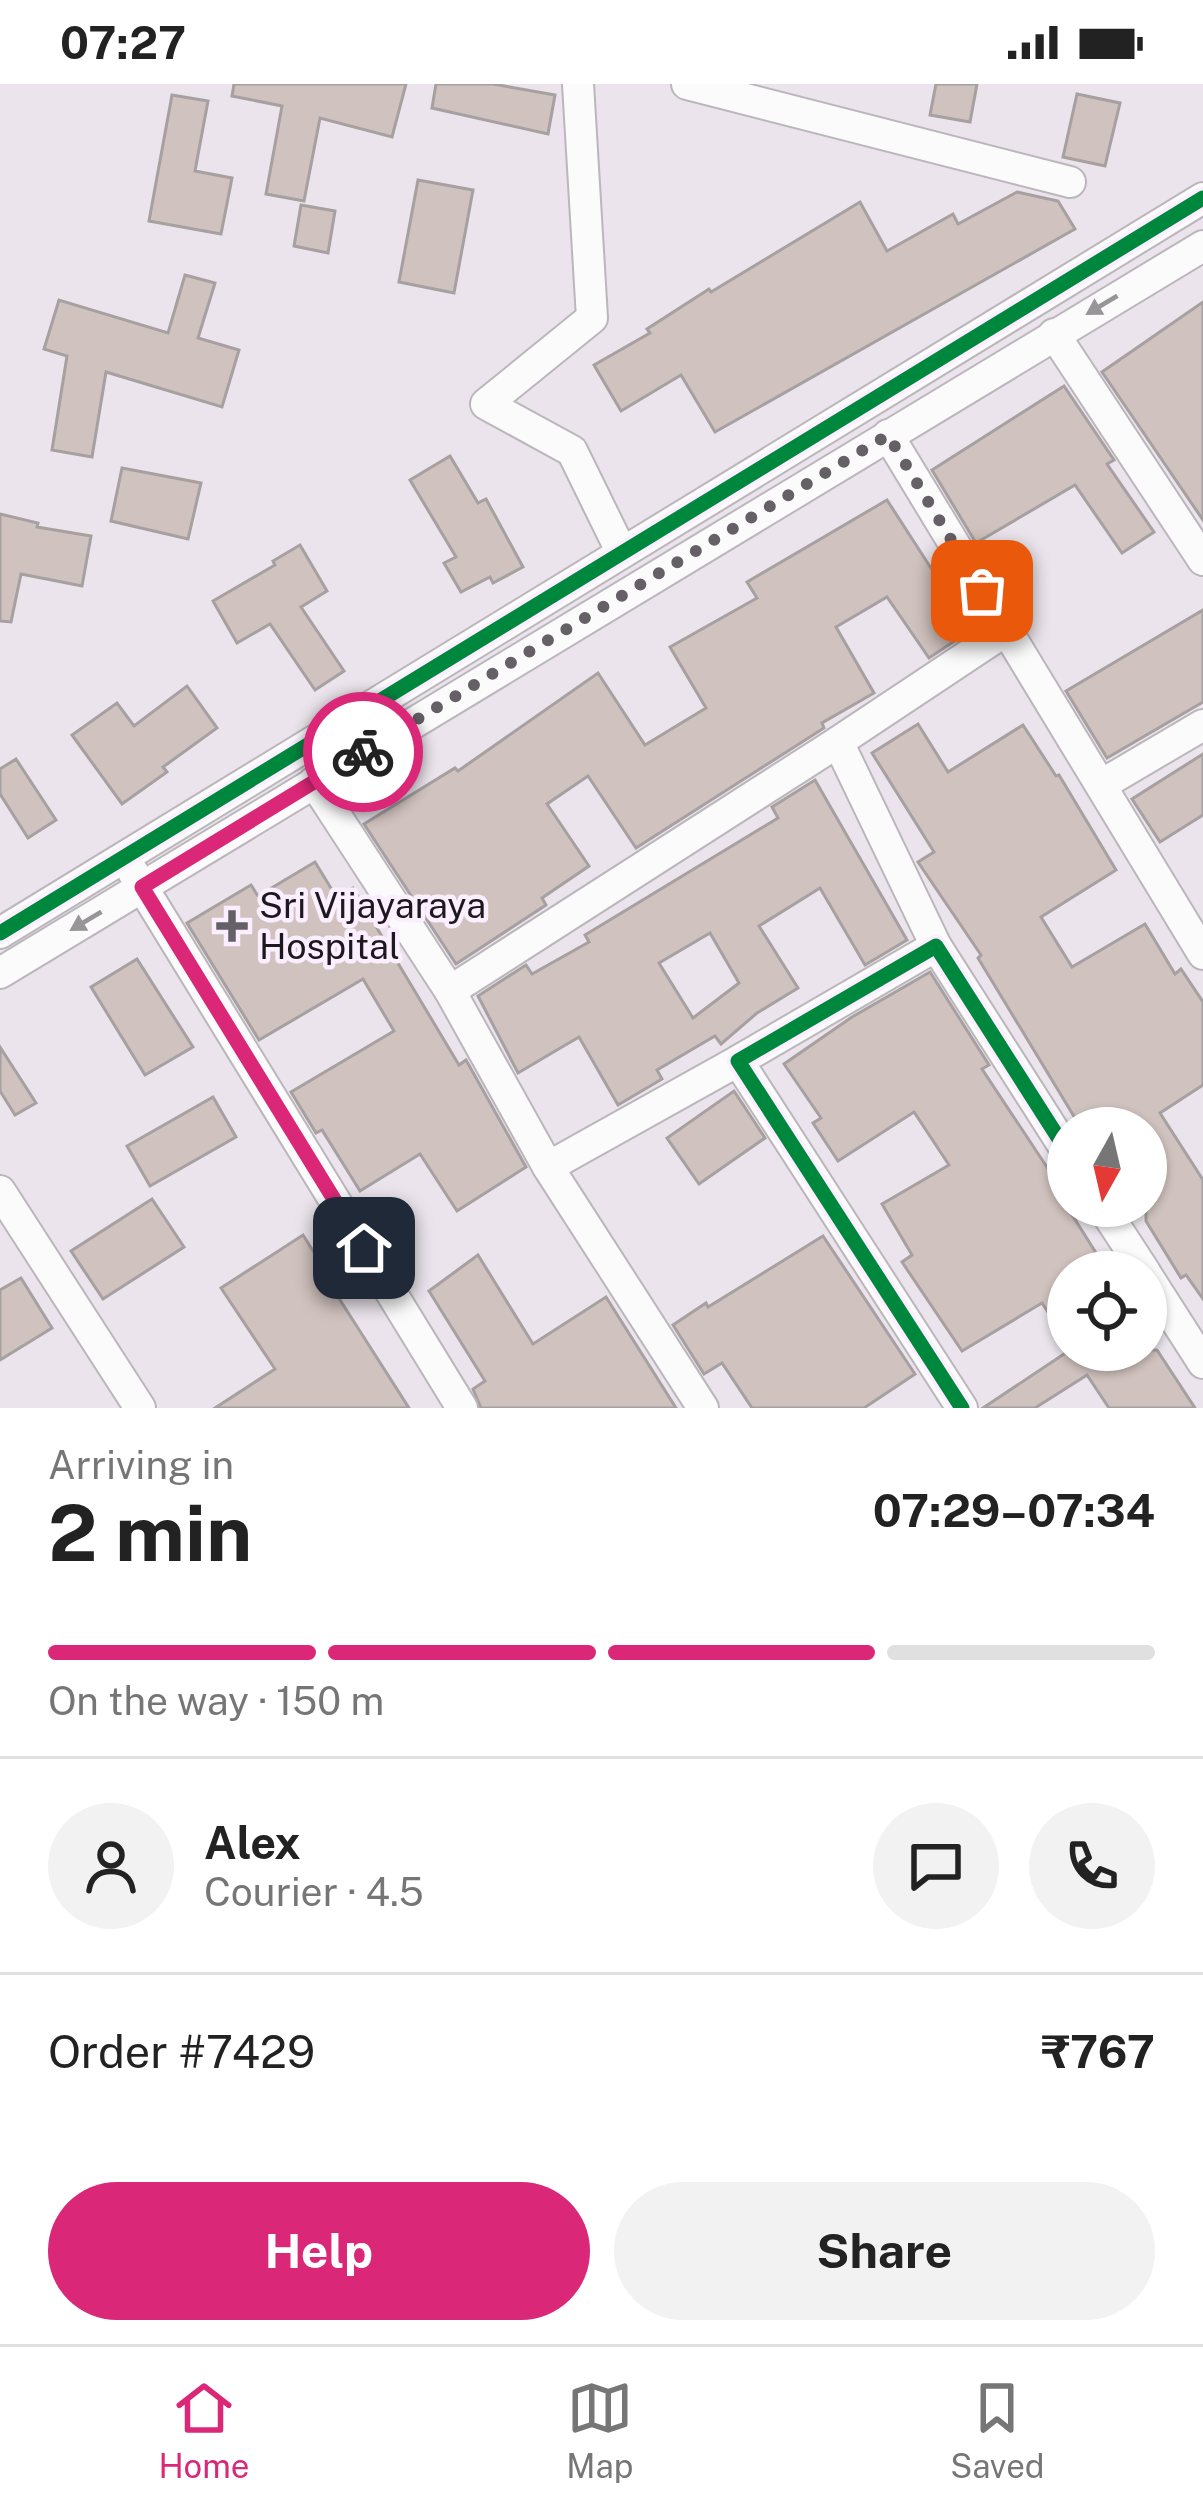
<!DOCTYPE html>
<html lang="en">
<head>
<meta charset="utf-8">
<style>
  body { margin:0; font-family:"Public Sans",sans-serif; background:#f2f2f2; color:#222; height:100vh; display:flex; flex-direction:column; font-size:45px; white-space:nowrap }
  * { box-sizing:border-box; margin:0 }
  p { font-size:39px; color:#767676 }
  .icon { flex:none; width:66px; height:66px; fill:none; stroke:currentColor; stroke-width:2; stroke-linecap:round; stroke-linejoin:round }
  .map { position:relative; height:1324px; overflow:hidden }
  .details { display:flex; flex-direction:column; background:#fff; flex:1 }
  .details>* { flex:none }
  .needle { width:78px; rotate:188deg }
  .fabs { position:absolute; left:1047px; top:1023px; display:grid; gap:24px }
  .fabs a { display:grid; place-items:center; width:120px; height:120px; border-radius:50%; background:#fff; box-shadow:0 3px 9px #0004; font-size:60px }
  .pin { position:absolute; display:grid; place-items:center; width:102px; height:102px; color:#fff; margin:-51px; border-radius:24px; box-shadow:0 6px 18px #0006 }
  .courier { position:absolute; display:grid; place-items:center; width:120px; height:120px; margin:-60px; border:9px solid #db2777; border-radius:50%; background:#fff; color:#222; box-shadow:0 3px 15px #0007 }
  .summary em { font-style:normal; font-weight:700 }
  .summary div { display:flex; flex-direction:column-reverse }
  .summary { display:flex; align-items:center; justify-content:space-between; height:204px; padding:0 48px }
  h1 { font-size:78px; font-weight:700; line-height:90px }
  .bar { display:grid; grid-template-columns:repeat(4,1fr); gap:18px 12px; align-content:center; height:144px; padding:0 48px }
  .bar i { height:15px; border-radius:9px; background:#e0e0e0 }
  .bar .current { background:#db2777 }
  .bar p { grid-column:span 4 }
  .line { display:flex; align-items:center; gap:30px; padding:0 48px; border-top:3px solid #e0e0e0 }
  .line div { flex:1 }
  .round { display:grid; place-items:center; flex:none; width:126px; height:126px; border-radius:63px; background:#f2f2f2 }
  .action { display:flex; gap:24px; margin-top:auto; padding:24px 48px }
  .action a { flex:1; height:138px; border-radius:72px; background:#db2777; color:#fff; font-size:48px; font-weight:700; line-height:138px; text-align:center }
  .action a+a { background:#f2f2f2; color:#222 }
  .status { display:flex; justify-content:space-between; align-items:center; height:84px; padding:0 60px; background:#fff; direction:ltr }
  .status svg { height:33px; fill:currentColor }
  .dock { display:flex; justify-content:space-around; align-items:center; height:168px; border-top:3px solid #e0e0e0; background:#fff; font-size:33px; color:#767676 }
  .dock a { display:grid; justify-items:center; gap:6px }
  .dock .current { color:#db2777 }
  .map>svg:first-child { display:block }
  .building { fill:#d0c2be; stroke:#a6a0a1; stroke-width:3; fill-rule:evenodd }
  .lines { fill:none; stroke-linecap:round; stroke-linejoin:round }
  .minor-casing { stroke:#bbb6bc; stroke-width:34 }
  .minor { stroke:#fcfbfc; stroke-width:30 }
  .cycleway-casing { stroke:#fbeefe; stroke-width:22 }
  .cycleway { stroke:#00873e; stroke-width:15 }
  .oneway { fill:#989598 }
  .done { stroke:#655f66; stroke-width:12; stroke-dasharray:0 21.6 }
  .route { stroke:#db2777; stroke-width:15 }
  .poi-dot { fill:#655f66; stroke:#fbeefe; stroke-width:4.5 }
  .labels { text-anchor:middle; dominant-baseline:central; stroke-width:9; stroke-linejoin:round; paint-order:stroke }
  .poi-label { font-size:36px; fill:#1d181e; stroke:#fbeefe; text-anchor:start }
</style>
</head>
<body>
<div class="status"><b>07:27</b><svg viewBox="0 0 49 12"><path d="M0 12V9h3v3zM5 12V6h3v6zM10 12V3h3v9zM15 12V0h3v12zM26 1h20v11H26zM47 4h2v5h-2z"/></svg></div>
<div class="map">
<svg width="1203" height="1324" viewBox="0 0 1203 1324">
  <rect width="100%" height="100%" fill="#ebe4ec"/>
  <g class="building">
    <polygon points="234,0 406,0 392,53 320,34 304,117 266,110 282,22 232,12"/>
    <polygon points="436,0 493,0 555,11 548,50 432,24"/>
    <polygon points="936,0 977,0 970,38 930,31"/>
    <polygon points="1077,10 1120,19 1105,82 1063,73"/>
    <polygon points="172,11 208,17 195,87 232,94 221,150 149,137"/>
    <polygon points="418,96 473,106 454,209 399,198"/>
    <polygon points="1017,108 1058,117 1075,145 715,348 681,291 621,327 594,281 650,249 647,245 709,205 711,208 860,118 887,167 953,130 958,140"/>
    <polygon points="301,121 335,127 328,169 294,162"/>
    <polygon points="185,191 215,199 198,254 239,266 222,323 106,288 92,373 52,366 67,272 44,265 59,216 168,249"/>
    <polygon points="1203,218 1203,436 1102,288"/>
    <polygon points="1064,302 1114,376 1107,380 1154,448 1122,469 1075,401 976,459 932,386"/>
    <polygon points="450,372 478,419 486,415 523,483 493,499 490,493 461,508 444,479 456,473 410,396"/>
    <polygon points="122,384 201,399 188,455 111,437"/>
    <polygon points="887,416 971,546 929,574 887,513 836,543 874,609 822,639 824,644 636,764 588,692 547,720 589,782 542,814 546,821 456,880 364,740 455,684 458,687 598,589 645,661 706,624 670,563 757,514 747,498"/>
    <polygon points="0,430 38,439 37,443 91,452 82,502 21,490 11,538 0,537"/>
    <polygon points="300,461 327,507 301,523 344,587 315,606 270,540 237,559 213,517 275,481 273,477"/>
    <polygon points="1203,526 1203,618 1107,674 1066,607"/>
    <polygon points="187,602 217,644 163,683 167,688 122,720 72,651 117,619 134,642"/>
    <polygon points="918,640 948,688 1023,641 1056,692 1059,691 1116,786 1041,833 1072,883 1145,840 1175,890 1181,885 1203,918 1203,1001 1160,1029 1203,1096 1203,1215 1186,1191 1181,1194 1146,1137 1146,1044 1081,1044 978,874 981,871 918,778 934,768 872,669"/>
    <polygon points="1203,670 1203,731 1160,758 1132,715"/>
    <polygon points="16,675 56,736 28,754 0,710 0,685"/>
    <path d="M 815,696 L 907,856 L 865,881 L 820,804 L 759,842 L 798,904 L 757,929 L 721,960 L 715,952 L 657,986 L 662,995 L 618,1021 L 579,953 L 518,989 L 478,912 L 526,881 L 532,890 L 589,858 L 585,851 L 778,734 L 772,723 ZM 710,849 L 739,899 L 693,934 L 659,879 Z"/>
    <polygon points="315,778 337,814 353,804 459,981 466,976 526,1083 457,1127 420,1070 360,1107 322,1046 316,1049 291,1008 394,947 363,895 259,956 187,839 251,801 258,812"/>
    <polygon points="137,875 193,963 145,991 91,903"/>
    <polygon points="930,888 989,981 982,985 1068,1115 1068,1122 1075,1126 1071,1129 1108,1188 1068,1188 1068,1259 1042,1219 962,1267 902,1178 912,1171 882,1120 949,1081 914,1028 838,1077 813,1039 821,1034 784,980 852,933"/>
    <polygon points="0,963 36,1019 15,1031 0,1007"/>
    <polygon points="734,1007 765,1054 699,1100 667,1054"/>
    <polygon points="213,1013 236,1053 150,1102 127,1062"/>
    <polygon points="152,1115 184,1163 103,1215 71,1167"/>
    <polygon points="303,1151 336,1203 333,1205 409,1324 215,1324 275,1285 221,1204"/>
    <polygon points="823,1152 915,1290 864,1324 752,1324 722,1279 704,1290 673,1241 706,1219 708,1223"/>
    <polygon points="478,1171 533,1260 606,1213 676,1324 481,1324 473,1305 485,1297 429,1207"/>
    <polygon points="21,1194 52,1244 0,1276 0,1206"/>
    <polygon points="1070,1266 1157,1266 1195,1324 1109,1324 1087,1291 1035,1324 983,1324"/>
  </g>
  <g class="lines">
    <g class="minor-casing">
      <g id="minor">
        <polyline points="578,0 592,234 486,320 572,367 621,467"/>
        <polyline points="687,0 1070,98"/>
        <polyline points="1054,250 1203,476"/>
        <polyline points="888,351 1203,870"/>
        <polyline points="314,698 450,907 838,658"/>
        <polyline points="1101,701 1203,641"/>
        <polyline points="133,788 462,1324"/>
        <polyline points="0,849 1203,114"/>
        <polyline points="936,862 838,658 1005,547"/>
        <polyline points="0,889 1203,162"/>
        <polyline points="450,907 548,1083 703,1324"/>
        <polyline points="548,1083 738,977"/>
        <polyline points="0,1107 140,1324"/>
        <polyline points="1102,1122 1145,1188"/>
        <polyline points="1146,1190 1203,1279"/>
        <polyline points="962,1324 738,977 936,862 1068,1069"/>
      </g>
    </g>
    <use href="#minor" class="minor"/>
    <g class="cycleway-casing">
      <g id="cycleway">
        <polyline points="0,849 1203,114"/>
        <polyline points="962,1324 738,977 936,862 1068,1069"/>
      </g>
    </g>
    <use href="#cycleway" class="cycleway"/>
  </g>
  <defs><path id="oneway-solid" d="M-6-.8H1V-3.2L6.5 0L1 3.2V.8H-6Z" transform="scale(3)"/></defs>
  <g class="oneway">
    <use href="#oneway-solid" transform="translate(1102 221) rotate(149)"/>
    <use href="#oneway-solid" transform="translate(86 837) rotate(149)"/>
  </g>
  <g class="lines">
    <polyline class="done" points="363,668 888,351 982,507"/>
    <polyline class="route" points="363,668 142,803 364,1164"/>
  </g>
  <path class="poi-dot" d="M226 824h12v12h12v12h-12v12h-12v-12h-12v-12h12z"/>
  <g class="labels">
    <g class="poi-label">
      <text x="259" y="821">Sri Vijayaraya<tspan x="259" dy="41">Hospital</tspan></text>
    </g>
  </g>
</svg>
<div class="fabs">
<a><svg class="needle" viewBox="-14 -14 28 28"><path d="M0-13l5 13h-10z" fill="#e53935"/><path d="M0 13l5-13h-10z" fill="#767676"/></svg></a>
<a><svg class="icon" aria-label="locate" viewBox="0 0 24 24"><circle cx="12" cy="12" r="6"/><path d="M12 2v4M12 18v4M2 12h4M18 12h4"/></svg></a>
</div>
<div class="pin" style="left:982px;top:507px;background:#ea580c"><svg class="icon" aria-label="bag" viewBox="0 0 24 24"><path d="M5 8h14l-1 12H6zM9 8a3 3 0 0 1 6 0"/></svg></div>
<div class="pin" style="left:364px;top:1164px;background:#1f2937"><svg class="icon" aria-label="home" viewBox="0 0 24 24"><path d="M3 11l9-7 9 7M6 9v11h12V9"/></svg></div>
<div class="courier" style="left:363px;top:668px"><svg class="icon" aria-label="bike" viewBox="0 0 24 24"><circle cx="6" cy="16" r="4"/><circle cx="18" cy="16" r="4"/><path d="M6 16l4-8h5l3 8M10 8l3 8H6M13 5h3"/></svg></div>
</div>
<section class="details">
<div class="summary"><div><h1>2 min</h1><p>Arriving in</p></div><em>07:29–07:34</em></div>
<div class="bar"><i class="current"></i><i class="current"></i><i class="current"></i><i></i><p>On the way · 150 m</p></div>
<div class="line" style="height:216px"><a class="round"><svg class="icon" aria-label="person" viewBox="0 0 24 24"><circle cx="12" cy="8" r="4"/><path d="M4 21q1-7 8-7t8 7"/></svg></a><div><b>Alex</b><p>Courier · 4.5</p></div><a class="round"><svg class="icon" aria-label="chat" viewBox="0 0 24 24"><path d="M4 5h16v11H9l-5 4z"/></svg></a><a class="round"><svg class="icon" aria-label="phone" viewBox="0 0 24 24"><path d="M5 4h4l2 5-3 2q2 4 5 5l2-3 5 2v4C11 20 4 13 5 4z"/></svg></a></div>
<div class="line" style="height:156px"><div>Order #7429</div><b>₹767</b></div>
<div class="action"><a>Help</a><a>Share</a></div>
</section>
<nav class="dock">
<a class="current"><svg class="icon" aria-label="home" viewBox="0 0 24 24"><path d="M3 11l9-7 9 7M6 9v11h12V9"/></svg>Home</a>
<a><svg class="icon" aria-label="map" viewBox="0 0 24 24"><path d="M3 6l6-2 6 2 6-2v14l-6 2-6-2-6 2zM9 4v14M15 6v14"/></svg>Map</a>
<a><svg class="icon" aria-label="saved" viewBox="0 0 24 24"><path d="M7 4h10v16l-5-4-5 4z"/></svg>Saved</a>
</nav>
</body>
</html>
